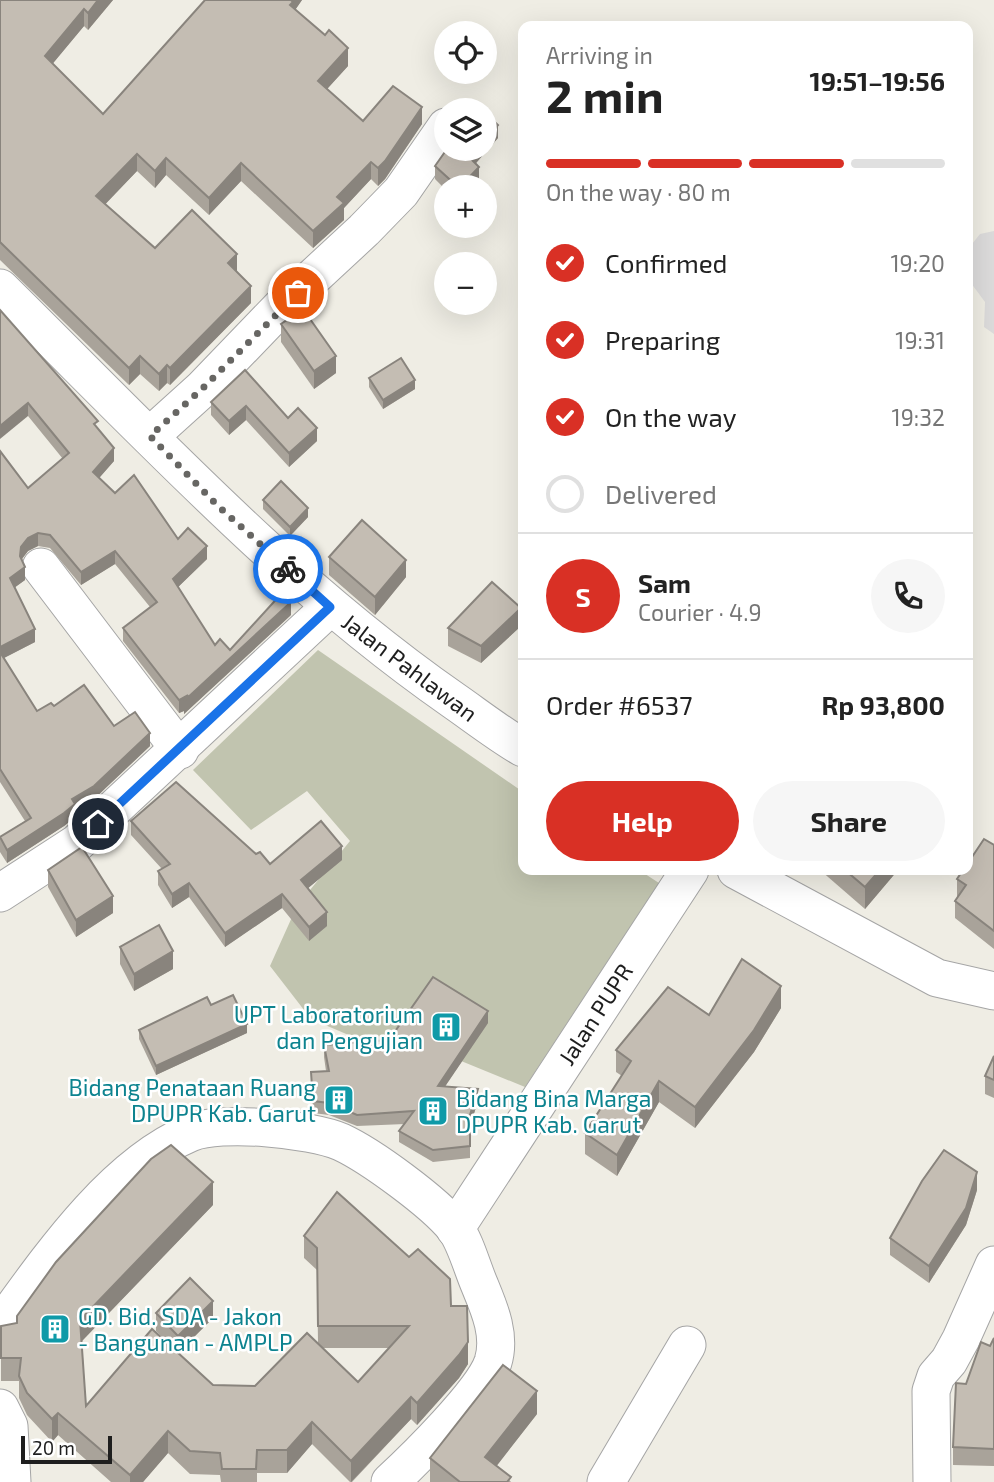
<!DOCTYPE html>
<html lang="en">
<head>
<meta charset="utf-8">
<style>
  body { margin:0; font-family:"Exo 2",sans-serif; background:#f6f6f6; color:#222; height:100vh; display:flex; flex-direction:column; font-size:26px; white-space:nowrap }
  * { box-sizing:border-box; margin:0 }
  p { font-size:23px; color:#767676 }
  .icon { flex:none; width:38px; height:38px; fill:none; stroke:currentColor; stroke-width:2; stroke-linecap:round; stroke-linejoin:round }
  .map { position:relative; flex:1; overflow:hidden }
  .sheet { position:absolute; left:518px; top:21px; width:455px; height:854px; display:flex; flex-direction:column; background:#fff; border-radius:14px; box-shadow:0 7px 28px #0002 }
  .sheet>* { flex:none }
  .buttons { position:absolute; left:434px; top:21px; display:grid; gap:14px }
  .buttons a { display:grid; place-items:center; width:63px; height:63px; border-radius:50%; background:#fff; box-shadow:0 7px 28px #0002; font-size:35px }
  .scale { position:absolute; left:21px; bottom:18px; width:91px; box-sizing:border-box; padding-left:7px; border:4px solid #1e1e1e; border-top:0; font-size:19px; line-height:24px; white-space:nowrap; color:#1e1e1e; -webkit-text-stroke:5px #fff; paint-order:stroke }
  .pin { position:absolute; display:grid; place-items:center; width:60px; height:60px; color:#fff; margin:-30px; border:4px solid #fff; border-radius:50%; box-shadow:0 2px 7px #0007 }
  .courier { position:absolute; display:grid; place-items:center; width:70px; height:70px; margin:-35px; border:5px solid #1a73e8; border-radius:50%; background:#fff; color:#222; box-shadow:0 2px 9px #0007 }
  .headline em { font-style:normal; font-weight:700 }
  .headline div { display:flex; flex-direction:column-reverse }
  .headline { display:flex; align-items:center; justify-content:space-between; height:119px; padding:0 28px }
  h1 { font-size:46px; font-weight:700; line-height:52px }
  .bar { display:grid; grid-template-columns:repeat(4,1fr); gap:10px 7px; align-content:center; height:84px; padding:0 28px }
  .bar i { height:9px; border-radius:5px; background:#e0e0e0 }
  .bar .active { background:#d93025 }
  .bar p { grid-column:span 4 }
  .line { display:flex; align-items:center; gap:18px; padding:0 28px; border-top:2px solid #e0e0e0 }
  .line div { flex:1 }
  .round { display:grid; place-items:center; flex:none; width:74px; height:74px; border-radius:37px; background:#f6f6f6 }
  ol { padding:0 28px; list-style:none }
  li { display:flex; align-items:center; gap:21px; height:77px }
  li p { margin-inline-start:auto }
  li .icon { padding:7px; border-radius:50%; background:#d93025; color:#fff; stroke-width:4 }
  li:last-child { color:#767676 }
  li i { width:38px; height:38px; border:4px solid #e0e0e0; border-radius:50% }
  .cta { display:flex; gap:14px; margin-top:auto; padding:14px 28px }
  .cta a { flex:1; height:80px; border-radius:42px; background:#d93025; color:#fff; font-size:28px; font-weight:700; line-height:80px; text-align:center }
  .cta a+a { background:#f6f6f6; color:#222 }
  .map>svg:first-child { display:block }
  .residential { fill:#dcdbdb }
  .construction { fill:#c1c4af }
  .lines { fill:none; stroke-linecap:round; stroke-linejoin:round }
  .minor-casing { stroke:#a5a5a5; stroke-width:39 }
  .minor { stroke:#fff; stroke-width:37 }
  .wall { fill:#a9a39a; fill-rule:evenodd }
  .shaded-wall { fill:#89847d }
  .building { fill:#c4bdb3; stroke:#89847d; stroke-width:2 }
  .done { stroke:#676663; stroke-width:7; stroke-dasharray:0 12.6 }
  .route { stroke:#1a73e8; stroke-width:9 }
  .labels { text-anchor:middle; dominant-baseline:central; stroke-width:5; stroke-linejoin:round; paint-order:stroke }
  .street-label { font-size:23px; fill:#1e1e1e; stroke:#fff }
  .culture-label { font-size:23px; fill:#0d838f; stroke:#fff; text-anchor:end }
</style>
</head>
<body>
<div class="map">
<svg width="994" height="1482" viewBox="0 0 994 1482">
  <rect width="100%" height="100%" fill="#efede4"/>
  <polygon class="residential" points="994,231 994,334 984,327 985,302 968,279 968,249 980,234"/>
  <polygon class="construction" points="318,650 523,792 523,870 639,870 659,883 525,1087 422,1045 358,1039 311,1019 270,966 297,906 350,841 307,791 251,830 193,770"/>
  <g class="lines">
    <g class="minor-casing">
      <g id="minor">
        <path d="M 0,288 C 145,431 285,583 453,700 C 476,716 499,734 523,748"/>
        <polyline points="150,436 202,389 281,307 364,230 401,192 446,127"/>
        <polyline points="41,567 180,750"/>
        <polyline points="736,870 937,978 994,991"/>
        <polyline points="0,893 77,843 330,607"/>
        <polyline points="455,1229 690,870"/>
        <path d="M 0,1326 C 48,1260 112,1166 190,1133 C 220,1120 311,1129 341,1142 C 371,1156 434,1202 455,1228 C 466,1243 472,1268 480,1286 C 490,1310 501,1336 493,1362 C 483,1392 415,1459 390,1482"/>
        <polyline points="0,1408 9,1426 12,1482"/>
        <polyline points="606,1482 687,1345"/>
        <polyline points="932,1482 931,1391 936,1376 949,1361 961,1339 994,1265"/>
      </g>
    </g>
    <use href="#minor" class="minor"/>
  </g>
  <g class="wall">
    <polygon points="0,0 113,0 88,30 84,26 52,64 103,114 205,0 302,0 295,10 348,66 327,89 363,121 422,124 385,179 378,186 371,179 344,208 344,220 313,248 241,181 209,215 166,175 155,188 137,171 105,204 155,248 237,271 251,303 170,385 167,383 159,391 140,374 129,385 0,260"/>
    <polygon points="498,138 476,163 479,180 473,187 446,187 446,190 435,179 435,166"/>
    <polygon points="0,310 98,428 114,461 99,478 115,493 207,559 178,587 215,645 230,650 291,615 184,714 184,711 179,713 123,641 123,628 150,607 115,564 81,585 50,548 38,546 28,551 22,559 25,580 15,587 35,642 4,658 37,711 54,706 114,726 150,746 94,799 75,811 75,817 64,826 7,863 0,852 0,837 25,821 0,782 0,451 28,488 63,459 28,416"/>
    <polygon points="281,324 336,373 314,389 281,342"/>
    <polygon points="245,370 288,418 317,441 289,467 246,420 229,435 211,415 211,402"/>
    <polygon points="369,378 415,389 383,409 369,387"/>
    <polygon points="263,500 308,517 290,536 263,509"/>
    <polygon points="329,557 406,577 375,615 329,575"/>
    <polygon points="521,626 481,663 448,646 448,628"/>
    <polygon points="131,821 256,854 270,864 342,860 308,888 327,926 309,941 282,908 225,947 189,897 172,908 158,885 158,871 162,869 131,835"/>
    <polygon points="994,845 994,949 955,918 955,901 958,897 957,896 957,879"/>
    <polygon points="48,870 113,913 76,937 48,887"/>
    <polygon points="820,870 898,870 865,909"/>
    <polygon points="120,947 173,969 134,991 120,964"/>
    <polygon points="211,1005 247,1033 156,1075 139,1039 139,1030"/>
    <polygon points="781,1008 754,1052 695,1128 659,1102 617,1176 585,1154 585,1133 622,1076 616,1072 616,1050 709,1015"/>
    <polygon points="488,1023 445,1086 478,1101 470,1126 470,1158 433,1162 399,1142 399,1131 405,1124 357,1126 329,1115 313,1113 311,1072 326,1071 324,1057 324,1045 389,1040"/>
    <polygon points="994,1056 994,1098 985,1094 985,1076"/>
    <polygon points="977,1190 966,1225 929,1283 890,1255 890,1238"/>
    <path d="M 213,1205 L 82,1341 L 86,1406 L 213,1385 L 255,1386 L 318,1343 L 317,1270 L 304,1258 L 304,1236 L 451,1306 L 468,1364 L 459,1378 L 417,1425 L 411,1419 L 352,1482 L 350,1482 L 312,1444 L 287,1473 L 257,1473 L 257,1482 L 221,1482 L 220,1475 L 190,1474 L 168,1453 L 143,1482 L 111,1482 L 58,1435 L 52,1442 L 27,1415 L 19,1398 L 19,1381 L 1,1381 L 1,1326 L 17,1323 ZM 323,1348 L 389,1348 L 358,1382 Z"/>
    <polygon points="156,1313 213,1318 178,1353 156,1331"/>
    <polygon points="994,1338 994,1466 953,1465 953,1447 966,1384 990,1346"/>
    <polygon points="537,1414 496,1466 511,1482 430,1482 430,1458"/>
  </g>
  <g class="shaded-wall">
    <polygon points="98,0 113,0 88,30 88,13"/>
    <polygon points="290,0 302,0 293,13 290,23"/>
    <polygon points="84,9 84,26 45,73 45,56"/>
    <polygon points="348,48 348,66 318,99 318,81"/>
    <polygon points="422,107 422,124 385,179 378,186 378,168"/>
    <polygon points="498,125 498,138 469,171 469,157 477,149 485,149 485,140"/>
    <polygon points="137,154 137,171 96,214 96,196"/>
    <polygon points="166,158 166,175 155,188 155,171"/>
    <polygon points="371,162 371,179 344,208 344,220 313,248 313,231 337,197"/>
    <polygon points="241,163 241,181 209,215 209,198"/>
    <polygon points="479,167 479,180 473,187 460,187"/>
    <polygon points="237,254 237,272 228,263"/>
    <polygon points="251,286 251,303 170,385 170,368"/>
    <polygon points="140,356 140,374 129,385 129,368"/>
    <polygon points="336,356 336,373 314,389 314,371"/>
    <polygon points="167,365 167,383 159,391 159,374"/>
    <polygon points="415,380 415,389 383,409 383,400"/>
    <polygon points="28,403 28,416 0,439 0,426"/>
    <polygon points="246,406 246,420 229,435 229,421"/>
    <polygon points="317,428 317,441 289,467 289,453"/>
    <polygon points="114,448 114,461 93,485 93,472"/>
    <polygon points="308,508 308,517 290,536 290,527"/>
    <polygon points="38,533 38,546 28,551 21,560 20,556 21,547 28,538"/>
    <polygon points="207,546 207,559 173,592 173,579"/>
    <polygon points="115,551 115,564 81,585 81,572"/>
    <polygon points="406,560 406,577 375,615 375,597"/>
    <polygon points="25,567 25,580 10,591 10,578"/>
    <polygon points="291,602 291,615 184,714 184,711 179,713 179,700"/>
    <polygon points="521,608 521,626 481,663 481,646"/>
    <polygon points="35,629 35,642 0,660 0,647"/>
    <polygon points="150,733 150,746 94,799 75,811 75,817 64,826 7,863 7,850 72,799"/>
    <polygon points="342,846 342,860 301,894 301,880"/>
    <polygon points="880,870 898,870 865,909 865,887"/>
    <polygon points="189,883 189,897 172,908 172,894"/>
    <polygon points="282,894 282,908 225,947 225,933"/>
    <polygon points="113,896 113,913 76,937 76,920"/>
    <polygon points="327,912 327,926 309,941 309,927"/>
    <polygon points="173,951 173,969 134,991 134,974"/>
    <polygon points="781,986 781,1008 754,1052 695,1128 695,1107"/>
    <polygon points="488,1011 488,1023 438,1097 438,1086"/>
    <polygon points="247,1024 247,1033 156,1075 156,1066"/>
    <polygon points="659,1081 659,1102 617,1176 617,1155"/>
    <polygon points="478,1089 478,1101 470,1126 470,1115"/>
    <polygon points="977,1172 977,1190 966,1225 929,1283 929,1266"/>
    <polygon points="213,1182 213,1205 80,1343 80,1320"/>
    <polygon points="213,1301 213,1318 178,1353 178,1336"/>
    <polygon points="468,1342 468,1364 459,1378 417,1425 417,1403"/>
    <polygon points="537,1391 537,1414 485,1481 485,1457"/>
    <polygon points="411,1397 411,1419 351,1482 351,1461"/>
    <polygon points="58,1413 58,1435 52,1442 52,1419"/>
    <polygon points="312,1422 312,1444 287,1473 287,1450"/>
    <polygon points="168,1431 168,1453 143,1482 130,1482 130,1475"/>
  </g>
  <g class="building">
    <polygon points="0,0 98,0 88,13 84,9 45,56 103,114 205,0 291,0 293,2 290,5 325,35 329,30 348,48 318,81 363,121 393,86 422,107 385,161 378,168 371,162 337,197 344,203 313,231 241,163 209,198 166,158 155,171 137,154 96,196 155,248 192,210 237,254 228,263 251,286 170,368 167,365 159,374 140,356 129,368 0,242"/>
    <polygon points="473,103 481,110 467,110"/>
    <polygon points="485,113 498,125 485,140"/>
    <polygon points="447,149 477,149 469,157 479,167 460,187 458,187 435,166"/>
    <polygon points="303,309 336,356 314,371 281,324"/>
    <polygon points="0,310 98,421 94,424 114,448 93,472 115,493 134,475 178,539 188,528 207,546 173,579 215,645 220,639 230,650 282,593 291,602 184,701 188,695 179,700 123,628 157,602 115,551 81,572 50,535 38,533 28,538 21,547 20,556 25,567 10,578 35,629 0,647 0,451 28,488 69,453 28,403 0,426"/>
    <polygon points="401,358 415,380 383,400 369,378"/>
    <polygon points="245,370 288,418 298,408 317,428 289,453 246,406 229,421 211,402"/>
    <polygon points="281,481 308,508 290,527 263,500"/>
    <polygon points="362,520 406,560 375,597 329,557"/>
    <polygon points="492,582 521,608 481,646 448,628"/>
    <polygon points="0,652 37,711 51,703 54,706 84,685 114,726 135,712 150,733 94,786 72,799 75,804 64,813 7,850 0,837 31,818 0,769"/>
    <polygon points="176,782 256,854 260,852 270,864 321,821 342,846 301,880 327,912 309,927 282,894 225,933 189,883 172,894 158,871 170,864 131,821"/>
    <polygon points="984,839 994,845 994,931 955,901 966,885 957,879 963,870 968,870 968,863"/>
    <polygon points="82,847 113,896 76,920 48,870"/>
    <polygon points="845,870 880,870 865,887"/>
    <polygon points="159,925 173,951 134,974 120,947"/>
    <polygon points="742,959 781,986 754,1030 695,1107 659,1081 617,1155 585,1133 631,1061 616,1050 668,987 709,1015"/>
    <polygon points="433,977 488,1011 438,1086 478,1089 470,1115 470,1146 433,1150 399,1131 414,1111 357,1115 329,1103 313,1101 311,1072 329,1071 324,1045 389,1040"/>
    <polygon points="233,995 247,1024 156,1066 139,1030 207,997 211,1005"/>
    <polygon points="994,1056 994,1080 985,1076"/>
    <polygon points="171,1145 213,1182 80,1320 86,1406 152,1329 213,1385 255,1386 307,1333 358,1382 409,1326 318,1326 317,1248 304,1236 337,1192 409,1257 418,1249 450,1279 451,1306 467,1306 468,1342 459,1355 417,1403 411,1397 351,1461 312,1422 287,1450 257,1450 256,1469 222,1469 220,1453 190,1451 168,1431 130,1475 58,1413 52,1419 27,1393 19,1376 21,1358 1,1358 1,1326 17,1323 17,1316 56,1262 151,1159"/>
    <polygon points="944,1150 977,1172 966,1208 929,1266 890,1238 922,1181"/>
    <polygon points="190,1278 213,1301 178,1336 156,1313"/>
    <polygon points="994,1338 994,1449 953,1447 956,1383 966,1384 981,1342 990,1346"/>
    <polygon points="503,1365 537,1391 485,1457 511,1477 507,1482 460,1482 430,1458"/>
  </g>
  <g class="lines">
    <polyline class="done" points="288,569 218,506 150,436 202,389 298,293"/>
    <polyline class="route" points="98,824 330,607 288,569"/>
  </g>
  <defs>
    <g id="building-square" transform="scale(1.575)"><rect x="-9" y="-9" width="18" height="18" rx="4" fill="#0f9aa8" stroke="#fff"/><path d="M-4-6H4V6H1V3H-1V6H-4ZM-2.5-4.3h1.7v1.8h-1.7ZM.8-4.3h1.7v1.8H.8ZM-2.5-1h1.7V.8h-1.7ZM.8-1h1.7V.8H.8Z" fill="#fff"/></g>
  </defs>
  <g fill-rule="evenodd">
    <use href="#building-square" x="446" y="1027"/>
    <use href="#building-square" x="339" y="1100"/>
    <use href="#building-square" x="433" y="1111"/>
    <use href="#building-square" x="55" y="1329"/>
  </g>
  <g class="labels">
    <g class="street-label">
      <text transform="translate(410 667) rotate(37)">Jalan Pahlawan</text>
      <text transform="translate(595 1014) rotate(-57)">Jalan PUPR</text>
    </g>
    <g class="culture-label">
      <text x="423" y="1014">UPT Laboratorium<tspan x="423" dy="26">dan Pengujian</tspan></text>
      <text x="316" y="1087">Bidang Penataan Ruang<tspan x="316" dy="26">DPUPR Kab. Garut</tspan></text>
      <text x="456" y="1098" text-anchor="start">Bidang Bina Marga<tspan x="456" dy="26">DPUPR Kab. Garut</tspan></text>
      <text x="78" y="1316" text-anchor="start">GD. Bid. SDA - Jakon<tspan x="78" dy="26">- Bangunan - AMPLP</tspan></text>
    </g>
  </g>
</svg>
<div class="buttons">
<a><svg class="icon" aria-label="locate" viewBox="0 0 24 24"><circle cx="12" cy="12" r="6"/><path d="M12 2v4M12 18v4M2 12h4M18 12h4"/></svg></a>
<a><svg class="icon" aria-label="layers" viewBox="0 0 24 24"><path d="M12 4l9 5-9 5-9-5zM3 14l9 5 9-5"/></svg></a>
<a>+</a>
<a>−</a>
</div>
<div class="scale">20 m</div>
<div class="pin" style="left:298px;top:293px;background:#ea580c"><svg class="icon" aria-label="bag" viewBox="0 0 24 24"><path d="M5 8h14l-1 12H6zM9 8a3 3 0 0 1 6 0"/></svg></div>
<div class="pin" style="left:98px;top:824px;background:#1f2937"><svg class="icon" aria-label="home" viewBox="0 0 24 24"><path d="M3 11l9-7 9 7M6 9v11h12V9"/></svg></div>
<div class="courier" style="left:288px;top:569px"><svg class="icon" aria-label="bike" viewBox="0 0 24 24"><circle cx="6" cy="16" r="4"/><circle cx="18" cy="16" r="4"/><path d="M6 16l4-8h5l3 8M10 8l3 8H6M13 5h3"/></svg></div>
<section class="sheet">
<div class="headline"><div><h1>2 min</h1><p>Arriving in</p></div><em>19:51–19:56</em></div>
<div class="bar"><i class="active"></i><i class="active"></i><i class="active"></i><i></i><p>On the way · 80 m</p></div>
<ol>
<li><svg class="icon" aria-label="check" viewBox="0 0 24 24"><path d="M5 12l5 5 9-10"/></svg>Confirmed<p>19:20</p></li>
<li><svg class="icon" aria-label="check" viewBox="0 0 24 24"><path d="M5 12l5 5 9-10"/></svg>Preparing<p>19:31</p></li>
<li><svg class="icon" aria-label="check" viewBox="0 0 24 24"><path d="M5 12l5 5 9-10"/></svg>On the way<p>19:32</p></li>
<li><i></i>Delivered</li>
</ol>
<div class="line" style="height:126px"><b class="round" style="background:#d93025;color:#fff">S</b><div><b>Sam</b><p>Courier · 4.9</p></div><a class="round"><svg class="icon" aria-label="phone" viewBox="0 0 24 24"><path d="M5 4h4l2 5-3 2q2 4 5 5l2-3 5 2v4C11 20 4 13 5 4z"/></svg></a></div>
<div class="line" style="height:91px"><div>Order #6537</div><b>Rp 93,800</b></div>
<div class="cta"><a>Help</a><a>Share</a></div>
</section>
</div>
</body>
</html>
